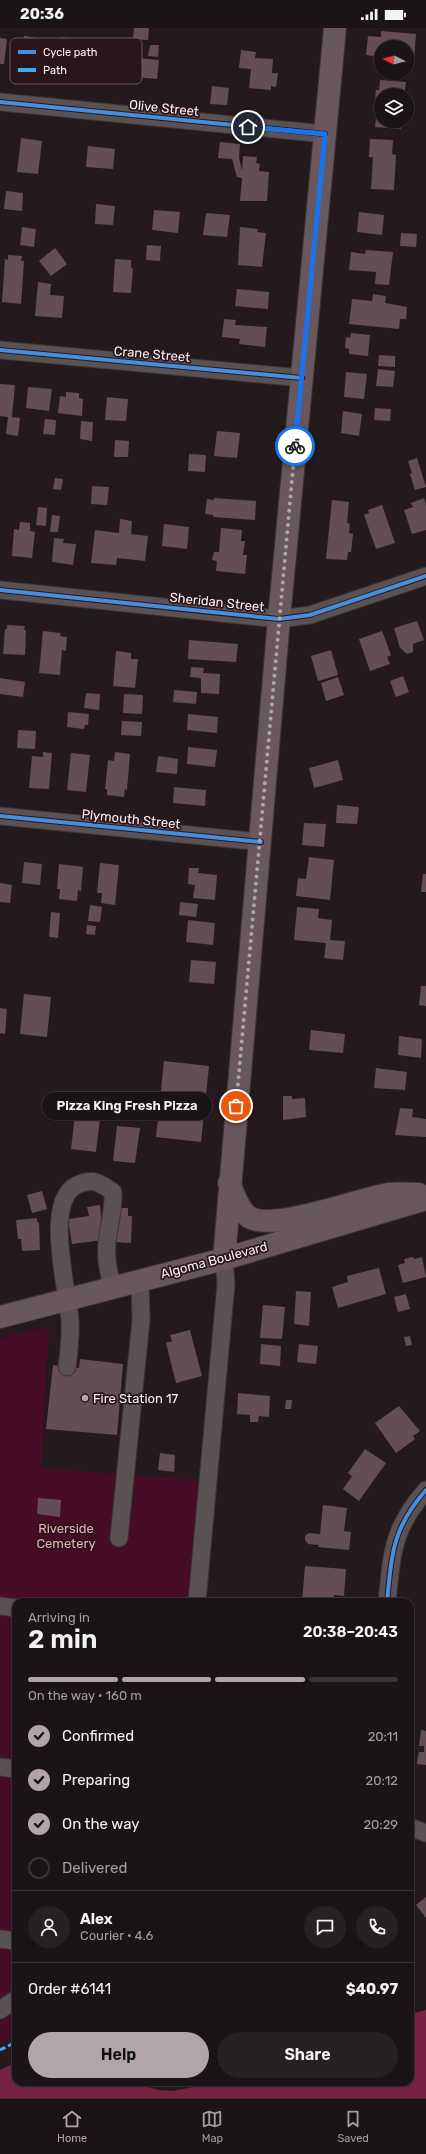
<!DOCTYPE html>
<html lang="en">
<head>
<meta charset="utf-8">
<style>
  body { margin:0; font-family:Rubik,sans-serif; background:#282123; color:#f1f3f6; height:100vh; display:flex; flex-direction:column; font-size:15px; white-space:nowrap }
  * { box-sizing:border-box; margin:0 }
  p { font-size:13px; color:#a09ea1 }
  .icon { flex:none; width:22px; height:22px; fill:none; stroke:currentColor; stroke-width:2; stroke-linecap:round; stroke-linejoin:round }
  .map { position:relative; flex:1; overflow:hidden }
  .panel { position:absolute; left:12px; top:1570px; width:402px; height:488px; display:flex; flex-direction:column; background:#1b1416; border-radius:12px; box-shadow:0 1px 3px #0004,0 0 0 1px #393335 }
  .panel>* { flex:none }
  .needle { width:26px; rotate:276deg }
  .tools { position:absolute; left:374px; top:12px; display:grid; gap:8px }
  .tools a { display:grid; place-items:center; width:40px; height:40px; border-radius:50%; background:#1b1416; box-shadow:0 1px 3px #0004,0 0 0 1px #393335; font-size:20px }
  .pin { position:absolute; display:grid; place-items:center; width:34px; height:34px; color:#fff; margin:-17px; border:2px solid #fff; border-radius:50%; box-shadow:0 1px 4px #0007 }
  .courier { position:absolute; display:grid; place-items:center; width:40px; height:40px; margin:-20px; border:3px solid #1a73e8; border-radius:50%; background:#fff; color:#222; box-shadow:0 1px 5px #0007 }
  .bubble { position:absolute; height:28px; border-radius:14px; background:#1b1416; box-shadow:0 1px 3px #0004,0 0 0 1px #393335; font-size:13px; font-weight:600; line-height:28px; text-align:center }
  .summary em { font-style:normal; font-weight:600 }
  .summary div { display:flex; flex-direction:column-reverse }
  .summary { display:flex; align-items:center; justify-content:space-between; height:68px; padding:0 16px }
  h1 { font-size:26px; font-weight:600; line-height:30px }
  .bar { display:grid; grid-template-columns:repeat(4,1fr); gap:6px 4px; align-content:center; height:48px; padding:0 16px }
  .bar i { height:5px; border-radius:3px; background:#393335 }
  .bar .active { background:#b2a5a9 }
  .bar p { grid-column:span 4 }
  .line { display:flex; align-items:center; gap:10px; padding:0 16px; border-top:1px solid #393335 }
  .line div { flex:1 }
  .round { display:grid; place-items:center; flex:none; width:42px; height:42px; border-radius:21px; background:#282123 }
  ol { padding:0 16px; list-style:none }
  li { display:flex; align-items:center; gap:12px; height:44px }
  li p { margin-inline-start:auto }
  li .icon { padding:4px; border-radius:50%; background:#b2a5a9; color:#111; stroke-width:4 }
  li:last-child { color:#a09ea1 }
  li i { width:22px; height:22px; border:2px solid #393335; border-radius:50% }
  .action { display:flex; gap:8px; margin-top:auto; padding:8px 16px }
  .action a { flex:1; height:46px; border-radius:24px; background:#b2a5a9; color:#111; font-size:16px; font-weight:600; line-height:46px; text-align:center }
  .action a+a { background:#282123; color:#f1f3f6 }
  .status { display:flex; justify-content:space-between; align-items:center; height:28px; padding:0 20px; background:#1b1416; direction:ltr }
  .status svg { height:11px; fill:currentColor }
  .menu { display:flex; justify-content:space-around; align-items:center; height:56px; border-top:1px solid #393335; background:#1b1416; font-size:11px; color:#a09ea1 }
  .menu a { display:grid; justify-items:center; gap:2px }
  .menu .active { color:#b2a5a9 }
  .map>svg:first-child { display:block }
  .green { fill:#470c26 }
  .water { fill:#772243 }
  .building { fill:#644d55 }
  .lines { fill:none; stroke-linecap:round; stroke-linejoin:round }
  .minor-casing { stroke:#3c3435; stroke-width:19 }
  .major-casing { stroke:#3c3435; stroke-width:24 }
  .minor { stroke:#5a5153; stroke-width:17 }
  .major { stroke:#68575d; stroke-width:22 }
  .quiet { stroke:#3fa9f5; stroke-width:3; stroke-dasharray:6 3; stroke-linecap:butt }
  .cycleway-casing { stroke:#28161b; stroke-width:6 }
  .cycleway { stroke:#468fdf; stroke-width:4 }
  .done { stroke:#b2a5a9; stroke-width:4; stroke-dasharray:0 7.2 }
  .route { stroke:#1a73e8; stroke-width:5 }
  .poi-dot { fill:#b2a5a9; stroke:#28161b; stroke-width:1.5 }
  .labels { text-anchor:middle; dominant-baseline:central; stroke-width:3.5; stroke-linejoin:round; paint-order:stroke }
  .street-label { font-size:13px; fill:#fef0f4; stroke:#28161b }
  .poi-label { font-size:13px; fill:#fef0f4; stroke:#28161b; text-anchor:start }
  .park-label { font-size:13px; fill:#f3a6bc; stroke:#28161b }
  .key { fill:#28161b; stroke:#68575c; stroke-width:1 }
  .key-label { font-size:11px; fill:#fef0f4 }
</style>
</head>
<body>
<div class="status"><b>20:36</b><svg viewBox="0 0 49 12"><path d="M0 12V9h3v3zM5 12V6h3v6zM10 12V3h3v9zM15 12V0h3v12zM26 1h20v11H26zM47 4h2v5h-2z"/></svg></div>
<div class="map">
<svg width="426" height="2070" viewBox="0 0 426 2070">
  <rect width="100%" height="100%" fill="#241a1d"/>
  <polygon class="green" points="49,1298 41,1440 204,1453 194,1574 16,1574 16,2008 0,2016 0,1310"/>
  <polygon class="water" points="426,1982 426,2070 0,2070 0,2042 16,2034 16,2054 132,2054 158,2062 173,2063 198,2058 198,2054 410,2054 410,1986"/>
  <g class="building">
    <polygon points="134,0 149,0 148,12 133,11"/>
    <polygon points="381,3 416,6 414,32 407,31 407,19 381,19 381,29 366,27 368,8 381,9"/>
    <polygon points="24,8 45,11 41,42 20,40"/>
    <polygon points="61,9 83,11 80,47 57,44"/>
    <polygon points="0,10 7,11 4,36 0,36"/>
    <polygon points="150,17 159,17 158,29 148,28"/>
    <polygon points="241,22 256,24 255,30 273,31 272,45 278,45 276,59 271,58 271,62 249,60 251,41 239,40"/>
    <polygon points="137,30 159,32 157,51 135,49"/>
    <polygon points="380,52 406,54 404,67 381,67 381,93 402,93 401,101 375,99 377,82 374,82 376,62 379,62"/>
    <polygon points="212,58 229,60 227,77 210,76"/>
    <polygon points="407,68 411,69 410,82 407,82"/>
    <polygon points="21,110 42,113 38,146 17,144"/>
    <polygon points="370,111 393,112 392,126 396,127 394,162 371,161 373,129 369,129"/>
    <polygon points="220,114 240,116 239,130 242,143 243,128 257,129 256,135 260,136 259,143 269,144 267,173 240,173 242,150 237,149 232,131 218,130"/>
    <polygon points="88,118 115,121 113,141 86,139"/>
    <polygon points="6,163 23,165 22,183 4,181"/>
    <polygon points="96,176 115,178 113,197 95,196"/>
    <polygon points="154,182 180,184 178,205 152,202"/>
    <polygon points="359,184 384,187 382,207 357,204"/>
    <polygon points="206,185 230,187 227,209 203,207"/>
    <polygon points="22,199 36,201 34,219 20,217"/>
    <polygon points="240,199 258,201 257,204 266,205 262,239 238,237"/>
    <polygon points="401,205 417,206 416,219 400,218"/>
    <polygon points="147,217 161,218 160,233 146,232"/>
    <polygon points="55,220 67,236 51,248 39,233"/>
    <polygon points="366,222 393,224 389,257 375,256 376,244 349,242 351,224 365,226"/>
    <polygon points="8,227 22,228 21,233 24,233 21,276 2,274 5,231 8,232"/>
    <polygon points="115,231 131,232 131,240 133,240 131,265 113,264"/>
    <polygon points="38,254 51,256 50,267 64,268 62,290 35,288"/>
    <polygon points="237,261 269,264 268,281 235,278"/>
    <polygon points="373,266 386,268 385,275 407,279 406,291 400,291 399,301 349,296 352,271 372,273"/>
    <polygon points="224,291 236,292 235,297 267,299 265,319 239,316 240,311 222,309"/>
    <polygon points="351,305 370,307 368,328 349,326 349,321 345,320 346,309 350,310"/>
    <polygon points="379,327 395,328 395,339 378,338"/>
    <polygon points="378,341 395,343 393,359 376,358"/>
    <polygon points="346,344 367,346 364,371 344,369"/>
    <polygon points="0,356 15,357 12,389 20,390 18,408 6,406 8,389 0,388"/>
    <polygon points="28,359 52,361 49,383 26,380"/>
    <polygon points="66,364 79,365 79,370 83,371 82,388 58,385 60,368 66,369"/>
    <polygon points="107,369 128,371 126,393 105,392"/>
    <polygon points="375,380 391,381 390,393 374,392"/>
    <polygon points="343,383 362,386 359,408 341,405"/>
    <polygon points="45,391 56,392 55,407 43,406"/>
    <polygon points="81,393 93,394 92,413 80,411"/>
    <polygon points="217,403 240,405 237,430 214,428"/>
    <polygon points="115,412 129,413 128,429 114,429"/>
    <polygon points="189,426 206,427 205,444 188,443"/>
    <polygon points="417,430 426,459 415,462 410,446 412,445 408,433"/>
    <polygon points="55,450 63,451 61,462 53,461"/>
    <polygon points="92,458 109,459 107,477 91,476"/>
    <polygon points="214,470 256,473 255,492 213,489 213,487 205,486 207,471 214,472"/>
    <polygon points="424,470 426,477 426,502 412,506 404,482 413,479 411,475"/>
    <polygon points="332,472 349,474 347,495 350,496 349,505 353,506 351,524 348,524 347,532 326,531"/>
    <polygon points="382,477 395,515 376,521 364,487 369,485 368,482"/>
    <polygon points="38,479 47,480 46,498 36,497"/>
    <polygon points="52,487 60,488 58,504 50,504"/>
    <polygon points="120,491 132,493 131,506 148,508 145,533 117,530 116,537 91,535 95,502 119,505"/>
    <polygon points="20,494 30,495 30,503 35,504 32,530 12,528 14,501 19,502"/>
    <polygon points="164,496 189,499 187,521 162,518"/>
    <polygon points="221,500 242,502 241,513 245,513 243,527 247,527 245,546 216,543 217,533 212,532 214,524 219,524"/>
    <polygon points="54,510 64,511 63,515 76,516 73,537 52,534"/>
    <polygon points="417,593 424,612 413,616 413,624 407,626 400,620 394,600"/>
    <polygon points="7,597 25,598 24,602 26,602 25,627 3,626 5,601 7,601"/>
    <polygon points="43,603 61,605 60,608 67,609 66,623 62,622 60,647 39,645"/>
    <polygon points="382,603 391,627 387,629 390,636 370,643 359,611"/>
    <polygon points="189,612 238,616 236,634 188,631"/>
    <polygon points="331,622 338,647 318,653 311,628"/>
    <polygon points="116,623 131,625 131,631 138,631 135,660 113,658"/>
    <polygon points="191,639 204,640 203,645 220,646 219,666 201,665 201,650 190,649"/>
    <polygon points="403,648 409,664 396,669 390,653"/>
    <polygon points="338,649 344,667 326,673 321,655"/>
    <polygon points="0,650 25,654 23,669 0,666"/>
    <polygon points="174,662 197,664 196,676 173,674"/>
    <polygon points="86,665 100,666 99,682 84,680"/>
    <polygon points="124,666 143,667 142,686 123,685"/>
    <polygon points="68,684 89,686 88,697 85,697 84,701 67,699"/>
    <polygon points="188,686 218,689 217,705 187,702"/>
    <polygon points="122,693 142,694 141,708 121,707"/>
    <polygon points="18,702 36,703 35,721 17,720"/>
    <polygon points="188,719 217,722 215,739 187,736"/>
    <polygon points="43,724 52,725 49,761 29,760 32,728 43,729"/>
    <polygon points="115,724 130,726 127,762 125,761 124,769 107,767 107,761 105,761 108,732 114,733"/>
    <polygon points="71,725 90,727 86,764 67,762"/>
    <polygon points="158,728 178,731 177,746 156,744"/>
    <polygon points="338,732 343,752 314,760 309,740"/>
    <polygon points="174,759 206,762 205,778 173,775"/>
    <polygon points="337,777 359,779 357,796 336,795"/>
    <polygon points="304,795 326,796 324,819 302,817"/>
    <polygon points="309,829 334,832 330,872 296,868 298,850 306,851"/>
    <polygon points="24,834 42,836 40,857 22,855"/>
    <polygon points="100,835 119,837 115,877 101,875 102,865 97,865"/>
    <polygon points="59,836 83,839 81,863 78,862 77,873 59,871 60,861 57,861"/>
    <polygon points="189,840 199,840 198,845 217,847 215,872 193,870 195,857 188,856"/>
    <polygon points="423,846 426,846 426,864 421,864"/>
    <polygon points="0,855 12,857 10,875 0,874"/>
    <polygon points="180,874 198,876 196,889 179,887"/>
    <polygon points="90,877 102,879 100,894 88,893"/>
    <polygon points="297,879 319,881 318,890 332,892 330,912 345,913 343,932 324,930 326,915 294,912"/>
    <polygon points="51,884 60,885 58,910 49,909"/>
    <polygon points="188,892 215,895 213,917 186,914"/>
    <polygon points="87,897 96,898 95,907 86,906"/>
    <polygon points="191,932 216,934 214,956 189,954"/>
    <polygon points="421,958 426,958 426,978 419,977"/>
    <polygon points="24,966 51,969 47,1009 20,1006"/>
    <polygon points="0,980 7,981 5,1006 0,1005"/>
    <polygon points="311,1002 345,1006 343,1025 309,1022"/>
    <polygon points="399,1008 422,1011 421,1030 398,1027"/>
    <polygon points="164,1033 209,1038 201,1114 156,1109"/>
    <polygon points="376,1040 407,1044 405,1062 374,1060"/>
    <polygon points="283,1068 292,1068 292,1071 305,1070 306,1089 283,1092"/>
    <polygon points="400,1080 413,1081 412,1089 426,1091 426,1109 395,1107"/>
    <polygon points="75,1087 100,1090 96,1124 71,1121"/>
    <polygon points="117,1098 140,1100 135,1135 113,1133"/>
    <polygon points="42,1163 47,1181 32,1185 27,1167"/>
    <polygon points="100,1177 103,1212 72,1216 68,1191 89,1188 87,1179"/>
    <polygon points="119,1180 128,1180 128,1188 132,1188 131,1215 112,1214"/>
    <polygon points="37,1190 37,1194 39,1194 40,1222 22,1223 21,1211 18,1211 16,1192"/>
    <polygon points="413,1229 414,1231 422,1229 426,1249 403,1255 398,1237 405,1235 404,1231"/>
    <polygon points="379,1240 386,1266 338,1280 332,1259 348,1254 347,1248"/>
    <polygon points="296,1263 311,1264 309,1298 294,1296"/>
    <polygon points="406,1266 410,1281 398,1284 394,1269"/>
    <polygon points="263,1277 285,1279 282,1311 260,1310"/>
    <polygon points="190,1302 202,1348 176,1355 166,1315 172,1313 170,1307"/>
    <polygon points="410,1308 412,1317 406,1318 404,1309"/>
    <polygon points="261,1316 281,1318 280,1338 260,1336"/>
    <polygon points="299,1316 318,1318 316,1336 297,1334"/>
    <polygon points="80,1331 123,1336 117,1407 46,1401 53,1337 79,1340"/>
    <polygon points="238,1365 270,1368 269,1389 259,1388 258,1394 250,1394 250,1387 237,1386"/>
    <polygon points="286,1372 292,1372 291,1381 285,1381"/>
    <polygon points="399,1378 420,1403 413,1408 415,1411 396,1425 375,1395"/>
    <polygon points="365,1421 386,1435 359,1473 343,1461 352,1448 348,1445"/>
    <polygon points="160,1425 175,1427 174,1444 158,1442"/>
    <polygon points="38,1470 61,1472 60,1489 37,1486"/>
    <polygon points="323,1477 347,1480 344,1503 351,1504 349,1522 318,1519 319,1517 308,1516 305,1512 305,1508 309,1505 320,1506"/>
    <polygon points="305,1538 346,1541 344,1568 334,1567 333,1574 302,1574"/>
    <polygon points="421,1702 426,1703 426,1737 417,1736 417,1734 419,1724 424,1724 424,1718 419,1718"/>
    <polygon points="426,1869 426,1890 416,1877"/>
  </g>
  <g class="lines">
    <g class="minor-casing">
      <g id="minor">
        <polyline points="0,74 325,106"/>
        <polyline points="0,322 302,350"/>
        <polyline points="0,562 279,591 310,587 426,548"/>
        <polyline points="0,788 261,814"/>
        <path d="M 67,1339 C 69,1324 71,1308 70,1293 C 68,1263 43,1173 77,1157 C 93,1150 99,1154 113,1164 C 114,1179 110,1192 108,1207 C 105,1225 107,1242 113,1259"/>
        <polyline points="119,1510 141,1292 140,1251"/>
        <polyline points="197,1574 226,1256 224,1231"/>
        <path d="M 387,1574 C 392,1525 392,1501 426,1462"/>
        <polyline points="0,1578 16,1580"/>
        <polyline points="0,1739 16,1741"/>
        <polyline points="410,1799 426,1805"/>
        <polyline points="0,1911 16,1913"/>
        <polyline points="0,1982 16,1971"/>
      </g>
    </g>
    <g class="major-casing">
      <g id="major">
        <path d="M 229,1155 C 234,1166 239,1183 249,1189 C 272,1204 359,1171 388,1166 C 398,1165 409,1166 419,1166"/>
        <polyline points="224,1231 279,591 335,0"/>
        <polyline points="0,1289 224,1231 426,1171"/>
      </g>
    </g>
    <use href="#minor" class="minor"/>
    <use href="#major" class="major"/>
    <polyline class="quiet" points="0,2022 16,2014"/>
    <g class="cycleway-casing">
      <g id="cycleway">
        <polyline points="0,74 325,106"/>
        <polyline points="0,322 302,350"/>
        <polyline points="0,562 279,591 310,587 426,548"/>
        <polyline points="0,788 261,814"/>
        <path d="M 387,1574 C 392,1525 392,1501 426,1462"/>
      </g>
    </g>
    <use href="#cycleway" class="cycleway"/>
  </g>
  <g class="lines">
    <polyline class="done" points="236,1078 295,418"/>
    <polyline class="route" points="248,99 325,106 295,418"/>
  </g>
  <circle class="poi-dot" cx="85" cy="1370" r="4"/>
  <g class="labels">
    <g class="street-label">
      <text transform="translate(164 80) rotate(6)">Olive Street</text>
      <text transform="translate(152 326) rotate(5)">Crane Street</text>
      <text transform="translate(217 574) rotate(6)">Sheridan Street</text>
      <text transform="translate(131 791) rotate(6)">Plymouth Street</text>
      <text transform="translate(214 1232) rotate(-15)">Algoma Boulevard</text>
    </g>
    <g class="poi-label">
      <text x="93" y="1370">Fire Station 17</text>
    </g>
    <g class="park-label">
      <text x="66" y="1500">Riverside<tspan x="66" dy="15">Cemetery</tspan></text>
    </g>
  </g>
  <rect x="10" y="10" width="132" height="46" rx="6" class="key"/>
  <rect x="18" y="22" width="18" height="4" fill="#468fdf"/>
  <rect x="18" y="40" width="18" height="4" fill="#3fa9f5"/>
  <g class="key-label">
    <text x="43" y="28">Cycle path</text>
    <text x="43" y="46">Path</text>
  </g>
</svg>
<div class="tools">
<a><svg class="needle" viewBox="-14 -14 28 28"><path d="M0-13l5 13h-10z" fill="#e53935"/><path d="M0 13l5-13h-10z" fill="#a09ea1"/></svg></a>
<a><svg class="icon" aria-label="layers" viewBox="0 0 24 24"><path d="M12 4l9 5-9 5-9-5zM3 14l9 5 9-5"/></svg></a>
</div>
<div class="pin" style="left:236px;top:1078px;background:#ea580c"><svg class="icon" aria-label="bag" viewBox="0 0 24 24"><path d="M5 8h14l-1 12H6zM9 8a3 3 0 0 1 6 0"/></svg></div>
<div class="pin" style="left:248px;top:99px;background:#1f2937"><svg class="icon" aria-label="home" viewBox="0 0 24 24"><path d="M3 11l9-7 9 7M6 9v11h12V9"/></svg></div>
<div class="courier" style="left:295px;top:418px"><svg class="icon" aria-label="bike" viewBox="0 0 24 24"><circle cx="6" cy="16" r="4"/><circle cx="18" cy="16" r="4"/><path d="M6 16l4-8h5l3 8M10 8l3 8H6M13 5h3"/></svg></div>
<div class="bubble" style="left:42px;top:1064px;width:170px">Pizza King Fresh Pizza</div>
<section class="panel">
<div class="summary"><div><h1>2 min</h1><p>Arriving in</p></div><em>20:38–20:43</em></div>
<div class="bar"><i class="active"></i><i class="active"></i><i class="active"></i><i></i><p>On the way · 160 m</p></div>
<ol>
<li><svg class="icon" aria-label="check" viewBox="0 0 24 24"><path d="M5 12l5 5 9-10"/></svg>Confirmed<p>20:11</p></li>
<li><svg class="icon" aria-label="check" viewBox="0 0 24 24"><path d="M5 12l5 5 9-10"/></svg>Preparing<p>20:12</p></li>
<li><svg class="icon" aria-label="check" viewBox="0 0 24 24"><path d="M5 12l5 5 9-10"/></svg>On the way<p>20:29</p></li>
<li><i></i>Delivered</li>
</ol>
<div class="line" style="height:72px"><a class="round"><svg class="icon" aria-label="person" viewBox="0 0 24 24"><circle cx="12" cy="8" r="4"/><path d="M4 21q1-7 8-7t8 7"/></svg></a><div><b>Alex</b><p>Courier · 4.6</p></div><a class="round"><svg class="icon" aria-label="chat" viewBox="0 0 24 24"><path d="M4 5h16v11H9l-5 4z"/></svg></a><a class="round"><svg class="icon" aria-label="phone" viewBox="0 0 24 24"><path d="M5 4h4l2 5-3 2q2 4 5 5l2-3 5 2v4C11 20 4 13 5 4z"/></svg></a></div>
<div class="line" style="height:52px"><div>Order #6141</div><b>$40.97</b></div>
<div class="action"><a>Help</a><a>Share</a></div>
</section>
</div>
<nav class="menu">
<a class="active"><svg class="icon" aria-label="home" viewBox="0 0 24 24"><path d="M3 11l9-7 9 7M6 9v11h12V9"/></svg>Home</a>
<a><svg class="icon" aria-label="map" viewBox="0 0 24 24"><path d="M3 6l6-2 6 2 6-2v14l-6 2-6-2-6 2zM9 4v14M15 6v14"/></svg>Map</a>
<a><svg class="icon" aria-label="saved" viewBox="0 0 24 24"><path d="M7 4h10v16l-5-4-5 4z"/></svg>Saved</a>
</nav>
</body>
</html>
